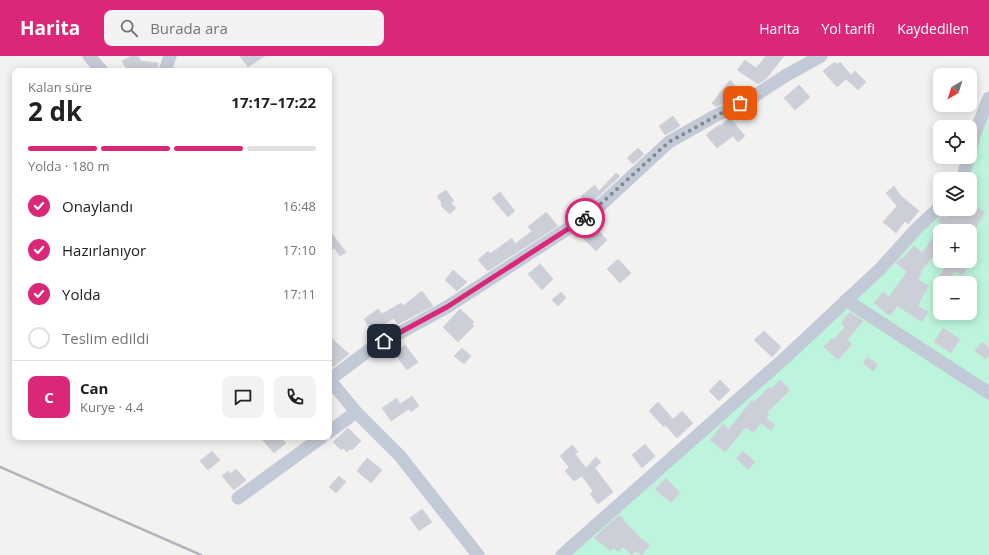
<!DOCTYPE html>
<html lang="tr">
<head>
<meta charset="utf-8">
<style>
  body { margin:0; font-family:"Open Sans",sans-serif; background:#f2f2f2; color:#202124; height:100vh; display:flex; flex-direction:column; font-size:15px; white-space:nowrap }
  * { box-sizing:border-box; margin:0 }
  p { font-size:13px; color:#757577 }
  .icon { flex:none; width:22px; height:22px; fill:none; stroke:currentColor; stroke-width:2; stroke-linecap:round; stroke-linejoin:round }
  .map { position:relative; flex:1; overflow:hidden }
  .side { position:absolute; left:12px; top:12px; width:320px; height:372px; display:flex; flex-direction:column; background:#fff; border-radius:8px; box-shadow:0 2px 10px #0003 }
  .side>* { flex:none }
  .needle { width:26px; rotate:219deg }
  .tools { position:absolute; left:933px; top:12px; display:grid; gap:8px }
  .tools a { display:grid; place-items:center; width:44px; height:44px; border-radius:8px; background:#fff; box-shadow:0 2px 10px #0003; font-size:20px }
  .pin { position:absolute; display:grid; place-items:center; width:34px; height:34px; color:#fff; margin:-17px; border-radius:8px; box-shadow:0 2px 6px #0006 }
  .courier { position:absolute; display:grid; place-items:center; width:40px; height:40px; margin:-20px; border:3px solid #db2777; border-radius:50%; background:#fff; color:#222; box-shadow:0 1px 5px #0007 }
  .summary em { font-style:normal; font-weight:700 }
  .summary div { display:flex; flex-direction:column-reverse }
  .summary { display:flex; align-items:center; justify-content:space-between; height:68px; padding:0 16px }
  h1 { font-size:26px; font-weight:700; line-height:30px }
  .bar { display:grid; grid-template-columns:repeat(4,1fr); gap:6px 4px; align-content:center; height:48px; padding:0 16px }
  .bar i { height:5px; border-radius:3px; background:#e0e0e0 }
  .bar .active { background:#db2777 }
  .bar p { grid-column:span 4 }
  .line { display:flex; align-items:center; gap:10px; padding:0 16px; border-top:1px solid #e0e0e0 }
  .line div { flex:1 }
  .round { display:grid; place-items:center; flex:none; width:42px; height:42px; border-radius:8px; background:#f2f2f2 }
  ol { padding:0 16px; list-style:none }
  li { display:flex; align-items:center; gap:12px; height:44px }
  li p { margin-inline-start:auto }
  li .icon { padding:4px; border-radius:50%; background:#db2777; color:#fff; stroke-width:4 }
  li:last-child { color:#757577 }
  li i { width:22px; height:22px; border:2px solid #e0e0e0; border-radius:50% }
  header { display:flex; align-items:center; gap:24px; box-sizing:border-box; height:56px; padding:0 20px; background:#db2777; color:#fff }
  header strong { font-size:19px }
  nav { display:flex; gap:22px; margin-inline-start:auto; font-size:14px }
  .search { width:280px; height:36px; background:#f2f2f2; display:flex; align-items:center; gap:10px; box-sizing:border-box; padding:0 14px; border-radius:8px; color:#757577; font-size:15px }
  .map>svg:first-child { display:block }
  .green { fill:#bcf5db; fill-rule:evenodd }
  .building { fill:#cccfd7; stroke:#d4d5dd }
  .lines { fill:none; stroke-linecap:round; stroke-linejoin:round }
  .minor { stroke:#c3cad7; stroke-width:13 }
  .rail { stroke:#b2b4bc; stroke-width:2.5 }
  .done { stroke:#838893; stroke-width:4; stroke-dasharray:0 7.2 }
  .route { stroke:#db2777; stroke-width:5 }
</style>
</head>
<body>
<header>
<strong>Harita</strong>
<div class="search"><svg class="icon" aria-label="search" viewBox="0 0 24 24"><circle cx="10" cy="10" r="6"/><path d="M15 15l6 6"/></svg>Burada ara</div>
<nav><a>Harita</a><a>Yol tarifi</a><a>Kaydedilen</a></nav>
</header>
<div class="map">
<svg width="989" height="499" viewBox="0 0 989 499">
  <rect width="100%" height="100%" fill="#f4f1f1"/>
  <path class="green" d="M 989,61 L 989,499 L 562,499 L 846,244 L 940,144 L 940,153 L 970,153 L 970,123 L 960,123 L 965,118 ZM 940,175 L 970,175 L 970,205 L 940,205 ZM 940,227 L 970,227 L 970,257 L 940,257 Z"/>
  <g class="building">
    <polygon points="131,0 138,0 141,5 158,7 157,15 128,15 122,5"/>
    <polygon points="240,0 265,0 248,11"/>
    <polygon points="766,0 784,0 766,23 758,28 737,14 745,4 756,12"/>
    <polygon points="835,6 837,9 840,6 851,19 855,15 866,26 858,34 846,23 837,31 823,15"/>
    <polygon points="730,24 741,37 716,51 712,47"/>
    <polygon points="799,29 810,41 795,54 784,42"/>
    <polygon points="673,60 680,70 665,79 659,70"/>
    <polygon points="730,62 745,80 738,86 733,80 717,92 706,79 719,69 720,70"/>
    <polygon points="638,92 644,98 633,108 627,102"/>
    <polygon points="616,117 620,120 589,149 581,140 595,129 599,135"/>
    <polygon points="894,130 900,139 919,155 908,168 905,165 896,177 883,166 897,150 886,137"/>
    <polygon points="446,134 454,145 451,147 456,152 450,158 441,150 442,148 437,140"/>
    <polygon points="500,136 515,155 508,161 492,142"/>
    <polygon points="970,147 985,156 974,175 969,175 960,168 957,175 954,175 937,165 942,160 946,162 951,154 956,158 959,153 970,153"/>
    <polygon points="546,156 558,170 488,215 478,204 488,195 490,198 512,182 515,188 532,175 528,171"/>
    <polygon points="592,168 607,184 596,195 580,179"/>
    <polygon points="940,172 940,192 920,216 922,217 918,223 928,230 918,250 928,256 922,266 897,250 890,260 874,247 883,236 889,241 907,216 896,207 901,202 902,203 914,190 922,197"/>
    <polygon points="329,174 346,196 340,200 334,192 329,196"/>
    <polygon points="618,203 631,217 620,227 607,213"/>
    <polygon points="939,205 953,205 966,214 962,220 955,215 946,227 939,221 946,210"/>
    <polygon points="540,208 553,223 542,234 528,218"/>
    <polygon points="453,214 467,226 457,235 445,224"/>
    <polygon points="422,235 433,250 398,268 394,262 372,276 364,263 378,253 382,258 401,247 403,250"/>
    <polygon points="561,236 566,242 558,250 552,244"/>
    <polygon points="460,253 474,266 472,268 474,270 458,286 443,271"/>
    <polygon points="850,256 863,265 847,284 852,288 838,304 824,291 832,282 834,283 845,271 841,267"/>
    <polygon points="943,272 960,283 951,297 934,286"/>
    <polygon points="764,275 781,291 772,301 754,284"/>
    <polygon points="329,280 349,298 333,311 329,307"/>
    <polygon points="981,286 989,291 989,299 986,303 975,295"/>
    <polygon points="405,289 418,306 407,314 395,298"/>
    <polygon points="462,292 471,300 464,308 454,300"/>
    <polygon points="868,301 878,309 873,315 863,307"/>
    <polygon points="720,324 730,334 719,345 709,335"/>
    <polygon points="780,324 790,334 767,357 769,358 766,362 775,369 771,375 761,367 753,377 746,371 725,396 710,384 723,368 729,373 752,344 754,346 769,331 771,333"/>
    <polygon points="412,340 419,350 411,356 409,353 391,365 382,352 397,342 400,348"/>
    <polygon points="658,346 673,363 682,355 693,367 677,382 665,369 664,371 649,355"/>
    <polygon points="348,372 361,385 352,394 350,393 347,396 343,392 341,394 333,386"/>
    <polygon points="260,381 280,381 286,387 274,397"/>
    <polygon points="645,388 655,400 642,412 632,399"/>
    <polygon points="572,389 578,396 575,398 586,412 596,401 601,406 595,412 613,436 598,448 590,438 593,435 582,420 574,425 565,415 569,411 560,400"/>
    <polygon points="212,395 220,404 208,414 200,405"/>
    <polygon points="743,395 755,406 748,414 736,402"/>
    <polygon points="367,402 382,414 371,427 357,415"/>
    <polygon points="236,413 246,424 234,434 222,420 228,415 230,418"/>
    <polygon points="339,420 346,426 336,437 329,431"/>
    <polygon points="666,422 680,437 671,447 655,433"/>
    <polygon points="422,453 432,466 419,475 410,462"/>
    <polygon points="619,459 640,482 650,489 642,499 635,495 632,499 623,491 618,496 614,492 611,495 594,482"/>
  </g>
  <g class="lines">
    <g class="minor">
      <polyline points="89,0 102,15"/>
      <polyline points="165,15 170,0"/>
      <polyline points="970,96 974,80 989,42"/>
      <polyline points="962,123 969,101"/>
      <polyline points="846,244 989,337"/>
      <polyline points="329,323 356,356 400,400 478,499"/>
      <polyline points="329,324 372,292 447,251 592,157 669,86 713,61 753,41 785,20 821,0"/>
      <polyline points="329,376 356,356"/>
      <polyline points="238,442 322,381"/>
      <polyline points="562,499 786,301 881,212 917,172 940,151"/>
    </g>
    <polyline class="rail" points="0,411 201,499"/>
  </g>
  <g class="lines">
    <polyline class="done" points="585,162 669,86 740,47"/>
    <polyline class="route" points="384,285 447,251 585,162"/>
  </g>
</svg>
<div class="tools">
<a><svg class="needle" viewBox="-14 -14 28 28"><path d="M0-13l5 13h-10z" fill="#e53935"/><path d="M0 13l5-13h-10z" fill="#757577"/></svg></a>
<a><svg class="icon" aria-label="locate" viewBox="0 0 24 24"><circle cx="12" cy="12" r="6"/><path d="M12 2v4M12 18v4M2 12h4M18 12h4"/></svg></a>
<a><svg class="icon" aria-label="layers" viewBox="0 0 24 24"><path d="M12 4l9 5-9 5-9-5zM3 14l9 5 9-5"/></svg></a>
<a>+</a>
<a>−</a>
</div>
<div class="pin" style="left:740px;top:47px;background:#ea580c"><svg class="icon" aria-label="bag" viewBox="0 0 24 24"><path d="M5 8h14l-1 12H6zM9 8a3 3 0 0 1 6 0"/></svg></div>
<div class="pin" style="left:384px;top:285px;background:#1f2937"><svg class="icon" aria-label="home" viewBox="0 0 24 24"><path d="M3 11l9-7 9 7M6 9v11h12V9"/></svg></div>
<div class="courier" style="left:585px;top:162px"><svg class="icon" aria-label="bike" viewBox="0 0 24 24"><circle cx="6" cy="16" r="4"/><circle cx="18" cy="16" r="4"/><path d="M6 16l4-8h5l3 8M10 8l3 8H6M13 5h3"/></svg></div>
<section class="side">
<div class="summary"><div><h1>2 dk</h1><p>Kalan süre</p></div><em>17:17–17:22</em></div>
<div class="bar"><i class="active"></i><i class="active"></i><i class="active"></i><i></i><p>Yolda · 180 m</p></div>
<ol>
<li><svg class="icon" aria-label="check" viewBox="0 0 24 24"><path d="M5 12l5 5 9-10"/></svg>Onaylandı<p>16:48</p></li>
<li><svg class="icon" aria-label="check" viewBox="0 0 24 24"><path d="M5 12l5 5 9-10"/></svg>Hazırlanıyor<p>17:10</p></li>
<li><svg class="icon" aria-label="check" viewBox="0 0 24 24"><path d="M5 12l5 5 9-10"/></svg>Yolda<p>17:11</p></li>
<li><i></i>Teslim edildi</li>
</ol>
<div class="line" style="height:72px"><b class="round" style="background:#db2777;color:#fff">C</b><div><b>Can</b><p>Kurye · 4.4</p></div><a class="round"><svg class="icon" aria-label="chat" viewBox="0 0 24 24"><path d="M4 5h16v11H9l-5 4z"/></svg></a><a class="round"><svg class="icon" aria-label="phone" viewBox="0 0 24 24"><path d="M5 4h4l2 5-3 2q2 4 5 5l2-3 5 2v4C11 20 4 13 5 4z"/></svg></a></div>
</section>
</div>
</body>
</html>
